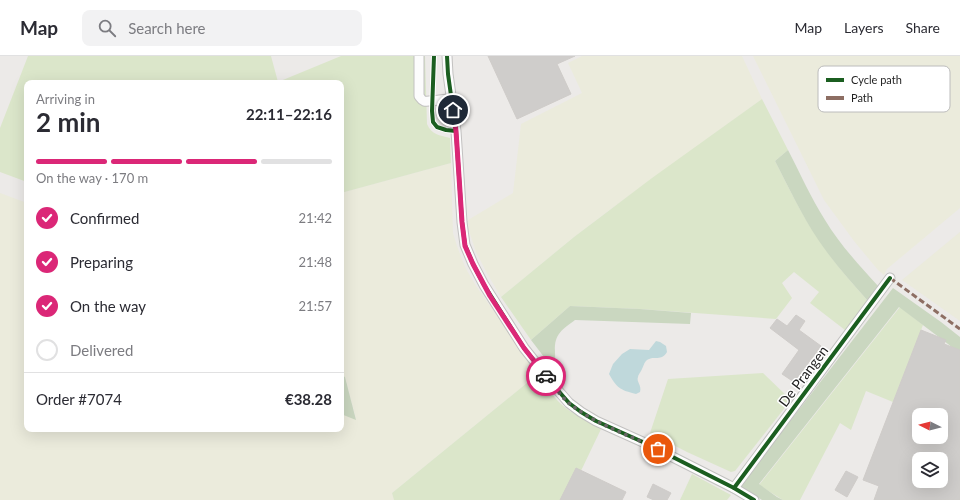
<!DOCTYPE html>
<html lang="en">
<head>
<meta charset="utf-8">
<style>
  body { margin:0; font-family:Lato,sans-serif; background:#f2f2f3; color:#2b2b33; height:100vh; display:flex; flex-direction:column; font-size:15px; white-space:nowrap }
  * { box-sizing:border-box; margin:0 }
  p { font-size:13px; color:#7c7c81 }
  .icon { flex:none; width:22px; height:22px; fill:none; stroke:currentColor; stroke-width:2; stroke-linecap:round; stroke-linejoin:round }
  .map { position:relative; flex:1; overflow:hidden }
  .sheet { position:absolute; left:24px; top:24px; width:320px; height:352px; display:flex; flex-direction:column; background:#fff; border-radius:8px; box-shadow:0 4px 16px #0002 }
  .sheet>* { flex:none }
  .needle { width:26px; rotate:276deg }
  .controls { position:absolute; left:912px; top:352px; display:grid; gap:8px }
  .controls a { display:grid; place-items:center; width:36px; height:36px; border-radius:8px; background:#fff; box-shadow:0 4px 16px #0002; font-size:20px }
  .pin { position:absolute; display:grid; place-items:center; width:34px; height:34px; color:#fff; margin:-17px; border:2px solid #fff; border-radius:50%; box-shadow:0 1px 4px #0007 }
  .courier { position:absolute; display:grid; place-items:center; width:40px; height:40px; margin:-20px; border:3px solid #db2777; border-radius:50%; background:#fff; color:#222; box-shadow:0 1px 5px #0007 }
  .head em { font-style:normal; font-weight:700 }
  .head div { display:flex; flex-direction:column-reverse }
  .head { display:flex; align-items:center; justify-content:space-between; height:68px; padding:0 12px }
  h1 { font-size:26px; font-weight:700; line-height:30px }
  .bar { display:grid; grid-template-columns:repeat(4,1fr); gap:6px 4px; align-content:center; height:48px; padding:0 12px }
  .bar i { height:5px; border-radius:3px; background:#e1e1e2 }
  .bar .on { background:#db2777 }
  .bar p { grid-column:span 4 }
  .line { display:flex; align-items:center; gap:10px; padding:0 12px; border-top:1px solid #e1e1e2 }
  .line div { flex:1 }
  ol { padding:0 12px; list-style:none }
  li { display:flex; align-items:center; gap:12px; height:44px }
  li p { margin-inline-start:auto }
  li .icon { padding:4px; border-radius:50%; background:#db2777; color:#fff; stroke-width:4 }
  li:last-child { color:#7c7c81 }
  li i { width:22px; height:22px; border:2px solid #e1e1e2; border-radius:50% }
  header { display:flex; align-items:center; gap:24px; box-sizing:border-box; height:56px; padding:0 20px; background:#fff; border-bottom:1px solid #e1e1e2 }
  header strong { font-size:19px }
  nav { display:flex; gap:22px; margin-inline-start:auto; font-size:14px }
  .search { width:280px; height:36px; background:#f2f2f3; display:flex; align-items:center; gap:10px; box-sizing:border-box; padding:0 14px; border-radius:8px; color:#7c7c81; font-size:15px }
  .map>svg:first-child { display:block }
  .farmland { fill:#ebebdc }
  .grass { fill:#dbe6ca }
  .forest { fill:#cad7c0 }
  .water { fill:#bfd8db }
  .building { fill:#cfcdcb; stroke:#cfccc9; fill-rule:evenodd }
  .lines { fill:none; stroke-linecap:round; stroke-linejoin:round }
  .street-casing { stroke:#c2c1c0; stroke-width:11 }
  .street { stroke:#fcfcfc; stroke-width:9 }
  .quiet { stroke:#8d6e63; stroke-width:3; stroke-dasharray:6 3; stroke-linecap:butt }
  .cycleway-casing { stroke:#fff; stroke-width:6 }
  .cycleway { stroke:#1b5e20; stroke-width:4 }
  .done { stroke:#676665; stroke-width:4; stroke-dasharray:0 7.2 }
  .route { stroke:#db2777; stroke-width:5 }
  .labels { text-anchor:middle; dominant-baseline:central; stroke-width:3; stroke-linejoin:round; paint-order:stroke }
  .street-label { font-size:14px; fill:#1f1f1f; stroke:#fff }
  .key { fill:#fff; stroke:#bcbcbc; stroke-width:1 }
  .key-label { font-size:11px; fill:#1f1f1f }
</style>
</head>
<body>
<header>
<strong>Map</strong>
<div class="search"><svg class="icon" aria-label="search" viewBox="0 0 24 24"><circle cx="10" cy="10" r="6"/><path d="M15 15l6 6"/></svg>Search here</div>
<nav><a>Map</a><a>Layers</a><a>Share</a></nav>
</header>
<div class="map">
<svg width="960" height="444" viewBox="0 0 960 444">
  <rect width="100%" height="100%" fill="#eceae8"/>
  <g class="farmland">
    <polygon points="582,0 742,0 762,43 608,155 574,181 501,241 488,219 476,196 469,175 468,164 513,137 521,68 582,37 568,7"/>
    <polygon points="753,0 960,0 960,152 887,213 884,219 878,214 854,185 824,144"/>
    <polygon points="451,107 453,177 457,190 465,211 476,230 538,318 392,437 394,444 0,444 0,137 27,147 27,373 341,373 341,358 356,363 345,321 341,319 341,262 343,262 341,255 341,137"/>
    <polygon points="960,176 960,265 902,224"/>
  </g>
  <g class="grass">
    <path d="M 28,0 L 271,0 L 278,26 L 341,0 L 425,0 L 427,68 C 432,79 439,79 450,82 L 451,107 L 341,137 L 341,27 L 27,27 L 27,126 L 0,116 L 0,72 Z"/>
    <path d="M 762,43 L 788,94 L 775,105 C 789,132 802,160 820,185 C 834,207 851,226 868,245 L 845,274 L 810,247 L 819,236 L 794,216 L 782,227 L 792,242 L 776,263 L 640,253 L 570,250 L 531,284 L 501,241 L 574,181 L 652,122 Z"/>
    <polygon points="900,251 923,269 893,346 866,335 851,374 840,367 800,444 783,444 759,429"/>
    <polygon points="763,317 791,344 735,415 731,416 687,396 650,377 668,323"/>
    <path d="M 538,318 C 546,328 552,340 561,348 C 572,359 589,364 602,371 L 567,444 L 394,444 L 392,437 Z"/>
    <polygon points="692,418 731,439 727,444 680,444"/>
  </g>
  <g class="forest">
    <path d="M 788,94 C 800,117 811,142 825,164 C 840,189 860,210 879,231 L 868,245 C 851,226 834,207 819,185 C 802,160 789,132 775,105 Z"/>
    <polygon points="893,232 941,266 960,281 960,298 948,288 899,251 759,428 777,441 783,444 762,444 740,430"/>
    <path d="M 570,250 L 640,253 L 691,257 L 690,268 L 575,264 C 563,273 554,278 555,295 C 555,304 556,304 554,314 L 531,284 Z"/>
    <polygon points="341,319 345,321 356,364 341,358"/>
  </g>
  <path class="water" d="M 656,285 L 660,286 L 666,290 L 667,296 C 661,306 655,299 647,304 C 644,306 643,312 641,315 C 640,317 638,319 638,321 C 636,326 642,329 640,336 L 636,338 C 620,334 617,332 609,318 L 613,308 L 622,298 L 630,293 L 649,294 Z"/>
  <g class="building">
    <polygon points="488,0 575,0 557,8 571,38 517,63"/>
    <polygon points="796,259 805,265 799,274 821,290 794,326 782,318 799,294 770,272 777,263 787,270"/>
    <path d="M 921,274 L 946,284 L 944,288 L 960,294 L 960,444 L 874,444 L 879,430 L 863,424 ZM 919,359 L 941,359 L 941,381 L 919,381 ZM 919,403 L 941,403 L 941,425 L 919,425 Z"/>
    <polygon points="576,412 626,436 622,444 560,444"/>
    <polygon points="846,415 858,421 847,441 835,434"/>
    <polygon points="653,428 671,437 667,444 654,444 647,441"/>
  </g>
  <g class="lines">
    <g class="street-casing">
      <g id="street">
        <path d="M 419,0 L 419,40 C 421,42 421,44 424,45 C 430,46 444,43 451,43"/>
        <polyline points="447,0 448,18 456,75 462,166 465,189 473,208 484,229 524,292 555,331 569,347 581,356 596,365 645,387 734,432 754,444"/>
        <polyline points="734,432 890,222"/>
      </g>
    </g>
    <use href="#street" class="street"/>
    <polyline class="quiet" points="890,222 960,273"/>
    <g class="cycleway-casing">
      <g id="cycleway">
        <polyline points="434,0 432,55 433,66 437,71 446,74 456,75"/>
        <polyline points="447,0 448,18 456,75 462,166 465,189 473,208 484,229 524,292 555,331 569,347 581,356 596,365 645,387 734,432 754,444"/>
        <polyline points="734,432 890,222"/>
      </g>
    </g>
    <use href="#cycleway" class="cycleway"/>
  </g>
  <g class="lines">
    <path class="done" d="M 546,320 C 554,329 561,341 570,348 C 595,368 629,379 658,393"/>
    <polyline class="route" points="453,54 456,75 462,166 465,190 473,208 490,240 524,292 546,320"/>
  </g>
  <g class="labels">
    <g class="street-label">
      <text transform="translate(803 320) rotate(-53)">De Prangen</text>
    </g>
  </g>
  <rect x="818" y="10" width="132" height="46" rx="6" class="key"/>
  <rect x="826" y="22" width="18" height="4" fill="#1b5e20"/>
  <rect x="826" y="40" width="18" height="4" fill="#8d6e63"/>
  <g class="key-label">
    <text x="851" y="28">Cycle path</text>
    <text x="851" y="46">Path</text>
  </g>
</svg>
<div class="controls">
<a><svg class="needle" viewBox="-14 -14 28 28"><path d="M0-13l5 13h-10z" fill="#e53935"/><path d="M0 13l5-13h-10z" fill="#7c7c81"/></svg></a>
<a><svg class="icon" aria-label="layers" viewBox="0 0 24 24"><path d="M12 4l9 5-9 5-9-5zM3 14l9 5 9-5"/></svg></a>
</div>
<div class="pin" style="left:658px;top:393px;background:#ea580c"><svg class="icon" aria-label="bag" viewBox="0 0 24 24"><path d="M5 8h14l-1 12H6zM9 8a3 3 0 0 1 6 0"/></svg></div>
<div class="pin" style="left:453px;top:54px;background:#1f2937"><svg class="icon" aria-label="home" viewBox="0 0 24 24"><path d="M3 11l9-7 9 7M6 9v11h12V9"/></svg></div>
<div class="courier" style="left:546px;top:320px"><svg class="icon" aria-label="car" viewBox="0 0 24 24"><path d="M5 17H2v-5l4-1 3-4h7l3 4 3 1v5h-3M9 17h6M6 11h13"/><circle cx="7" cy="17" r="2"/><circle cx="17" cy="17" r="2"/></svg></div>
<section class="sheet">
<div class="head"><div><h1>2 min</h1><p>Arriving in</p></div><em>22:11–22:16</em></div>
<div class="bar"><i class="on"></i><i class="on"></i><i class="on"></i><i></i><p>On the way · 170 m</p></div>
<ol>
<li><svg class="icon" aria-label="check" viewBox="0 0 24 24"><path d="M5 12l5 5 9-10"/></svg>Confirmed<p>21:42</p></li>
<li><svg class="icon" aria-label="check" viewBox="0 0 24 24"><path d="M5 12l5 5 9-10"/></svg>Preparing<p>21:48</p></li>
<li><svg class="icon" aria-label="check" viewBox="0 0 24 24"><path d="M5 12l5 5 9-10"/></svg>On the way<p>21:57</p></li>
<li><i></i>Delivered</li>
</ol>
<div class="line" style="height:52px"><div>Order #7074</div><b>€38.28</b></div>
</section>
</div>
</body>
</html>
